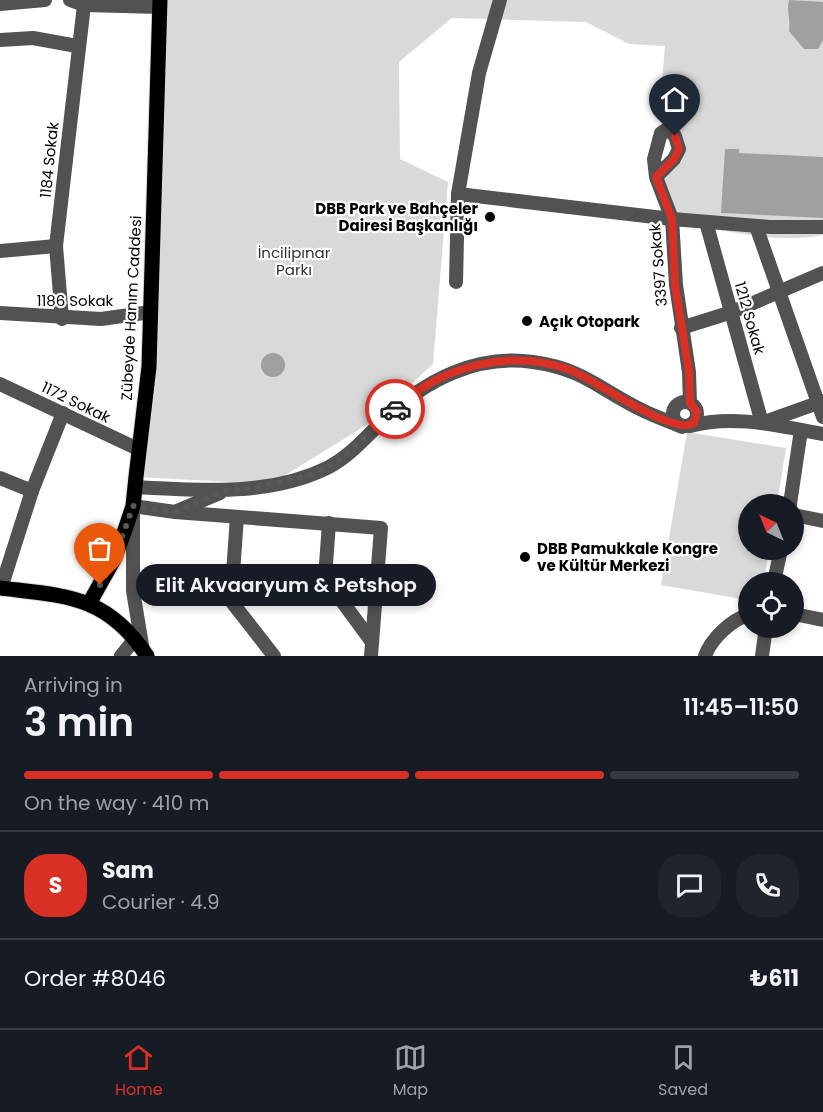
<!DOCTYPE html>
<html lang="en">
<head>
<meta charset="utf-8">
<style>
  body { margin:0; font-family:Poppins,sans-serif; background:#20242c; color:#f1f3f6; height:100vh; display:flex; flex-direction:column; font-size:22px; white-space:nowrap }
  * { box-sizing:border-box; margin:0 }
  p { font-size:20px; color:#9ea1a6 }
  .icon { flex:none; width:33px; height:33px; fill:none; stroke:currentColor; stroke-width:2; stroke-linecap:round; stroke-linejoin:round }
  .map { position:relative; height:656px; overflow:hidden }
  .sheet { display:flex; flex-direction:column; background:#171b24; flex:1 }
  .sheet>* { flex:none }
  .needle { width:39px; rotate:317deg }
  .fabs { position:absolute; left:738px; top:494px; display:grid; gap:12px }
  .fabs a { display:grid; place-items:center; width:66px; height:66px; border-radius:50%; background:#171b24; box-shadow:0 3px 9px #0003; font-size:30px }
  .pin { position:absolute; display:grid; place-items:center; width:51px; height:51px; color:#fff; margin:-62px -26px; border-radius:50% 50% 50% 0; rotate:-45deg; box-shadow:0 0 6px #0007 }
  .pin .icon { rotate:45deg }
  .courier { position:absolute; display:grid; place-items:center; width:60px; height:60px; margin:-30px; border:4px solid #d93025; border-radius:50%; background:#fff; color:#222; box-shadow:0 2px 8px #0007 }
  .bubble { position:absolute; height:42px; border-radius:21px; background:#171b24; box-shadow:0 3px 9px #0003; font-size:20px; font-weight:600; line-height:42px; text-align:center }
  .overview em { font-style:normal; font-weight:600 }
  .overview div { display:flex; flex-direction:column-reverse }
  .overview { display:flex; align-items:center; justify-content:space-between; height:102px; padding:0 24px }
  h1 { font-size:39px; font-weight:600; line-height:45px }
  .bar { display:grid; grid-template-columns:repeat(4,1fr); gap:9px 6px; align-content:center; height:72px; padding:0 24px }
  .bar i { height:8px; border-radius:4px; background:#363941 }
  .bar .active { background:#d93025 }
  .bar p { grid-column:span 4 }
  .line { display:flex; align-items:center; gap:15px; padding:0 24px; border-top:2px solid #363941 }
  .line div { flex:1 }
  .round { display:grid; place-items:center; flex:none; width:63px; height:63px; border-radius:24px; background:#20242c }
  .dock { display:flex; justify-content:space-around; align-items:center; height:84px; border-top:2px solid #363941; background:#171b24; font-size:16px; color:#9ea1a6 }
  .dock a { display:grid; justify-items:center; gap:3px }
  .dock .active { color:#d93025 }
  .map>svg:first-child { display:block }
  .green { fill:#d9d9d9 }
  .water { fill:#a0a0a0 }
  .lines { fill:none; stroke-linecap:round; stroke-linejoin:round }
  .major-casing { stroke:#dbdbdb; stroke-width:17 }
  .minor { stroke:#525252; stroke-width:14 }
  .major { stroke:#000; stroke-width:15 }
  .done { stroke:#595959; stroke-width:6; stroke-dasharray:0 10.8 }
  .route { stroke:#d93025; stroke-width:8 }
  .poi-dot { fill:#000; stroke:#fff; stroke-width:2 }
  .labels { text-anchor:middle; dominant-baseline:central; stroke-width:4.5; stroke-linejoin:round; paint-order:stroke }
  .street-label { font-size:15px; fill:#000; stroke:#fff }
  .poi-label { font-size:15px; font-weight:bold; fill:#000; stroke:#fff; text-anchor:start }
  .park-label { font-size:15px; fill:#303030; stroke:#fff }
</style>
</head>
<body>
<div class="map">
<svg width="823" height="656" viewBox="0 0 823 656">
  <rect width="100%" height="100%" fill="#fff"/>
  <g class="green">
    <path d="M 161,0 L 823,0 L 823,235 C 773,245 716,228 666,220 L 661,180 L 682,161 C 684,136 679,122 660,104 L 665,46 L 629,44 L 586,22 L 452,18 L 399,62 L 400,159 L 448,182 L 433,364 L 368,424 L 271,484 L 136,477 Z"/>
    <polygon points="687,432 786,448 777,504 748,504 748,549 769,549 764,582 748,582 748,600 661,585"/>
  </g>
  <g class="water">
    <path d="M 789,0 L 823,2 L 823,40 L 818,49 L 804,49 L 789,31 C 791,20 786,10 789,0 Z"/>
    <polygon points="725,149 739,149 739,153 823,157 823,218 721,213"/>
    <circle cx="273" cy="365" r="12"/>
  </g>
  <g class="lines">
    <g class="major-casing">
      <g id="major">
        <path d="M 0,588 C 65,596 107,595 147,656"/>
        <polyline points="90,602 114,559 125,530 133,506 136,477 149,367 160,0"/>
      </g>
    </g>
    <g class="minor">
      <polyline points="70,0 84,5 160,7"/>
      <polyline points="0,4 45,0"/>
      <polyline points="0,40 33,38 77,46"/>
      <polyline points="656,177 674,159 679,149 675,136 667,129 661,133 654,159 656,177 672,219 676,285 689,372 690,403"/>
      <polyline points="458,194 479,73 500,0"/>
      <polyline points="706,222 762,423 823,401"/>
      <polyline points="756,226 823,417"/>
      <polyline points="0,251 56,246"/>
      <polyline points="456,282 458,194 672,219 770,227 823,227"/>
      <polyline points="0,313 101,319 151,312"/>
      <polyline points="62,319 56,246 84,5"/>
      <polyline points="681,328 732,312 823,273"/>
      <polyline points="0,384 138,449"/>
      <circle cx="685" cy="414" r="12"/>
      <path d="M 690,426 C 734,414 779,426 823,434"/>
      <polyline points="0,478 32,491"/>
      <path d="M 135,487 C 199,490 268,497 327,468 C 351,456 367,435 386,418 C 425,380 477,354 533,362 C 585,369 601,391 644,411 C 656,417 669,421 682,427"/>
      <polyline points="790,504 801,430"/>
      <polyline points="177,511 220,493"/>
      <polyline points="794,515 823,521"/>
      <polyline points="237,517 231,601 274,656"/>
      <polyline points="329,523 325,578 372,642"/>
      <polyline points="774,582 781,549"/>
      <polyline points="1,588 32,491 63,413"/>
      <polyline points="794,614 823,620"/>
      <polyline points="143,651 133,591 133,506 175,512 381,528 371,656"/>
      <polyline points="121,656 134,640"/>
      <path d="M 705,656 C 711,639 731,620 748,615"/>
      <polyline points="762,656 766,627"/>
    </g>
    <use href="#major" class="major"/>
  </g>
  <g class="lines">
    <polyline class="done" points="100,585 114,560 133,506 175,512 228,490 252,488 310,475 340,460 395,409"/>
    <path class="route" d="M 395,409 C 441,366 510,348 570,370 C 595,379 672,437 694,423 L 697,412 L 690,403 L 689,372 L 675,285 L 672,219 L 656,177 L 674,159 L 679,149 L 675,136"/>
  </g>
  <g class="poi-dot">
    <circle cx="490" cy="217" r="6"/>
    <circle cx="527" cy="321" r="6"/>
    <circle cx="525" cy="557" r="6"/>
  </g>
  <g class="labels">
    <g class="street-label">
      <text transform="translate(49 160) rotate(-84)">1184 Sokak</text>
      <text transform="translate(658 265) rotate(-95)">3397 Sokak</text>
      <text x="75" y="300">1186 Sokak</text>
      <text transform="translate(131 308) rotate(-87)">Zübeyde Hanım Caddesi</text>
      <text transform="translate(750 318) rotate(74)">1212 Sokak</text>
      <text transform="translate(76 402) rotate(26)">1172 Sokak</text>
    </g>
    <g class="poi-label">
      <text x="478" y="208" text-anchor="end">DBB Park ve Bahçeler<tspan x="478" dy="17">Dairesi Başkanlığı</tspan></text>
      <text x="539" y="321">Açık Otopark</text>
      <text x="537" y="548">DBB Pamukkale Kongre<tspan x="537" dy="17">ve Kültür Merkezi</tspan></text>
    </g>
    <g class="park-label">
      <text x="294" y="252">İncilipınar<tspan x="294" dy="17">Parkı</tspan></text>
    </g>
  </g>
</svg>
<div class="fabs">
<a><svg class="needle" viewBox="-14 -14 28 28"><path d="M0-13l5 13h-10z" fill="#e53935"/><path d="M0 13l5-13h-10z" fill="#9ea1a6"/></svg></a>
<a><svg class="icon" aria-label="locate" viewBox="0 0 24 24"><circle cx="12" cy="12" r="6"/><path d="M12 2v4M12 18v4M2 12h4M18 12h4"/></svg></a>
</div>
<div class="pin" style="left:100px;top:585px;background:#ea580c"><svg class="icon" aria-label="bag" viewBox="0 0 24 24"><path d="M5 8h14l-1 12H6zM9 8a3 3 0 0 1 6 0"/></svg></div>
<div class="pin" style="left:675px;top:136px;background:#1f2937"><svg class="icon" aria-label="home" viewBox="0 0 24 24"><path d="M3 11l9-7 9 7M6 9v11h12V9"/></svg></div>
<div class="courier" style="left:395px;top:409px"><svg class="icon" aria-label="car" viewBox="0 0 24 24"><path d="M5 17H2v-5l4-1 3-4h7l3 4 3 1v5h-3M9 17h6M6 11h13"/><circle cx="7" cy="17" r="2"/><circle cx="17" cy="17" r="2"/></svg></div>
<div class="bubble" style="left:136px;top:564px;width:300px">Elit Akvaaryum &amp; Petshop</div>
</div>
<section class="sheet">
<div class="overview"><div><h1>3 min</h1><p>Arriving in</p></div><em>11:45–11:50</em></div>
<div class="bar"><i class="active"></i><i class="active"></i><i class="active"></i><i></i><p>On the way · 410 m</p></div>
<div class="line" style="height:108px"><b class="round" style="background:#d93025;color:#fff">S</b><div><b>Sam</b><p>Courier · 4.9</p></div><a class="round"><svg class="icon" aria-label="chat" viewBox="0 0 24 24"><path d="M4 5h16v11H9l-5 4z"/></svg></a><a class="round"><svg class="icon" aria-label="phone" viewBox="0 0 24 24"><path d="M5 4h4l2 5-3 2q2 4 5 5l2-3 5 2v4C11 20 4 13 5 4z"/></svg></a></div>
<div class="line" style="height:78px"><div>Order #8046</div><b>₺611</b></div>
</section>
<nav class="dock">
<a class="active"><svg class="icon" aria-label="home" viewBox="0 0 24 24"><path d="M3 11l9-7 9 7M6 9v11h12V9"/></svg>Home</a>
<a><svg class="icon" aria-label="map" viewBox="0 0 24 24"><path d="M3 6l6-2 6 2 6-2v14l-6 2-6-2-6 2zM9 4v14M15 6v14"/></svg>Map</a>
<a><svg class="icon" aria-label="saved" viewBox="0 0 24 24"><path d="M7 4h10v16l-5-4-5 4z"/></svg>Saved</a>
</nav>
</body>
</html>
